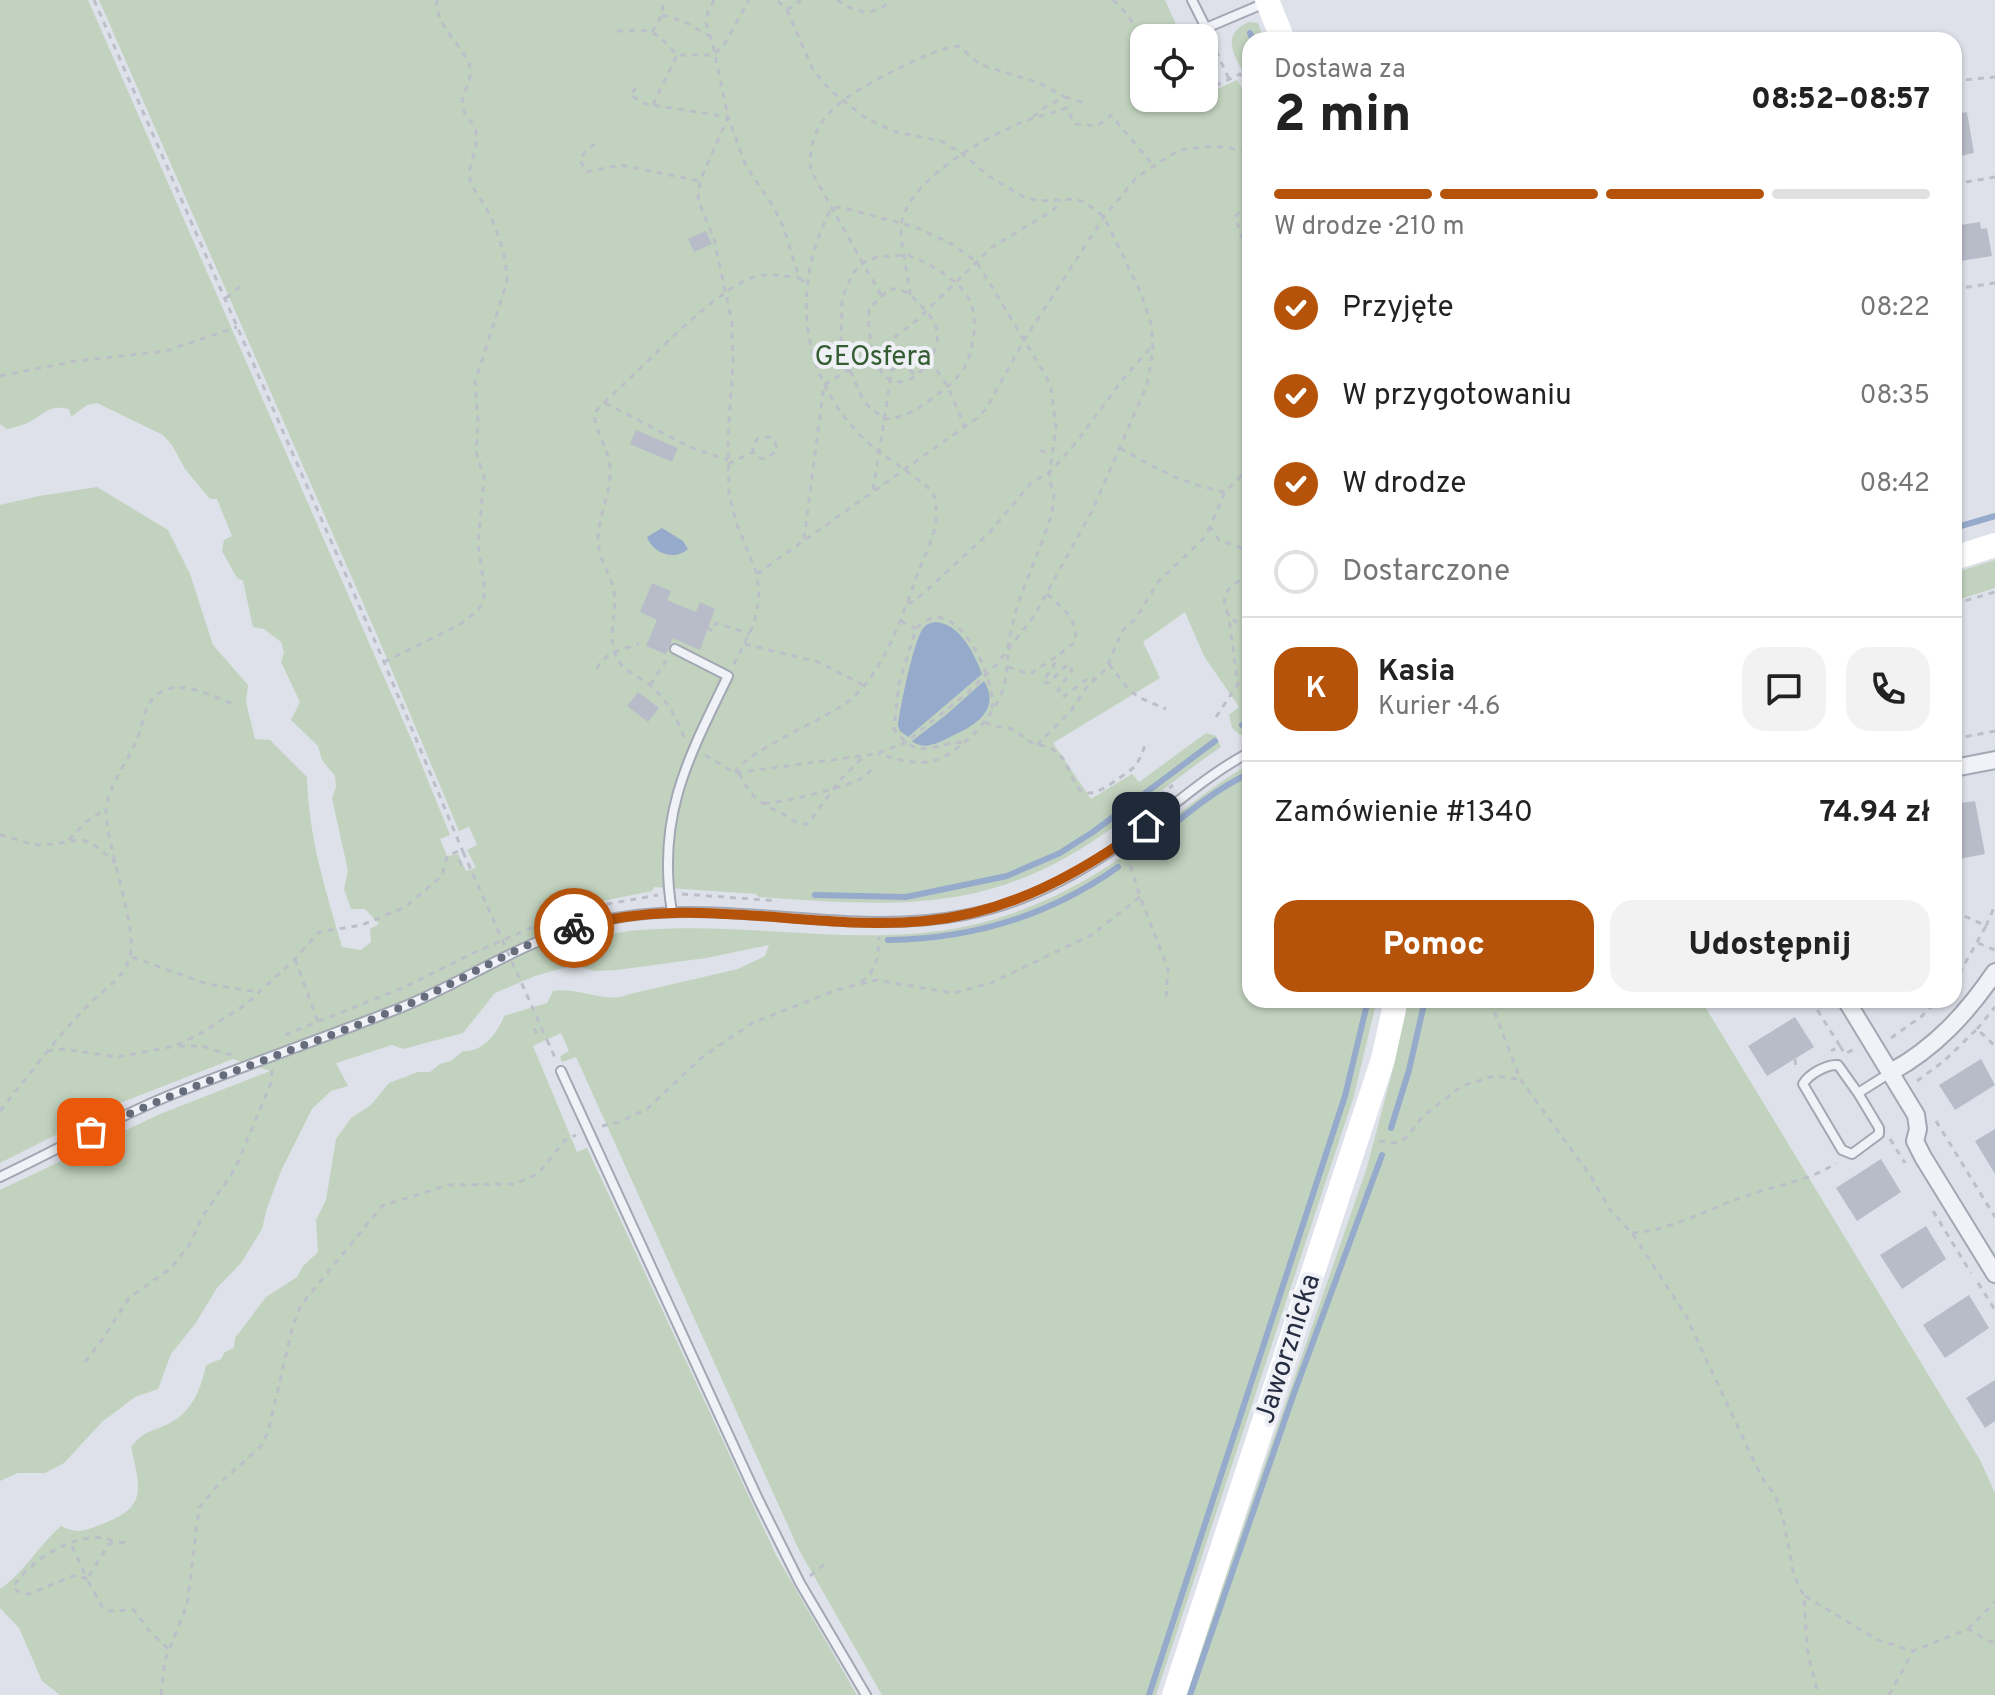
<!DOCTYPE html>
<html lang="pl">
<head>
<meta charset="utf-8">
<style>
  body { margin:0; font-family:Overpass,sans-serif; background:#f2f2f2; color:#222; height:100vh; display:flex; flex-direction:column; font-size:30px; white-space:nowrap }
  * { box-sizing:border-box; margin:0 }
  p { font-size:26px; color:#767676 }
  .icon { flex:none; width:44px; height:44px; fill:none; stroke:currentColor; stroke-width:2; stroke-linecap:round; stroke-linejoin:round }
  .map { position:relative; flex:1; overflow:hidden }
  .drawer { position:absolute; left:1242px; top:32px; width:720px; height:976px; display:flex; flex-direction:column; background:#fff; border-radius:24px; box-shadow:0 2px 6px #0004 }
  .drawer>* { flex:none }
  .buttons { position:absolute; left:1130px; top:24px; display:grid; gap:16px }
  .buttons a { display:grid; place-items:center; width:88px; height:88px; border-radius:16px; background:#fff; box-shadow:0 2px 6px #0004; font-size:40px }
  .pin { position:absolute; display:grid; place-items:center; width:68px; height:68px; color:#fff; margin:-34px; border-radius:16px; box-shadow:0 4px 12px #0006 }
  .courier { position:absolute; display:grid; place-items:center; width:80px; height:80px; margin:-40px; border:6px solid #b45309; border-radius:50%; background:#fff; color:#222; box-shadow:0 2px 10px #0007 }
  .head em { font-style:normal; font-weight:800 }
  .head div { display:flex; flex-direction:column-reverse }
  .head { display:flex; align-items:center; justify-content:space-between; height:136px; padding:0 32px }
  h1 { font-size:52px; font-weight:800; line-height:60px }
  .bar { display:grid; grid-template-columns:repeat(4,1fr); gap:12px 8px; align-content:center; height:96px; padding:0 32px }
  .bar i { height:10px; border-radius:6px; background:#e0e0e0 }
  .bar .selected { background:#b45309 }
  .bar p { grid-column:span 4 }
  .line { display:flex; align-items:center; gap:20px; padding:0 32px; border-top:2px solid #e0e0e0 }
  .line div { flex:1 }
  .round { display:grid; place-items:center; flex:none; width:84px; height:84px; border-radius:24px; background:#f2f2f2 }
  ol { padding:0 32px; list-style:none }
  li { display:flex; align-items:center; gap:24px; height:88px }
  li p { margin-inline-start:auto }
  li .icon { padding:8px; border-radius:50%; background:#b45309; color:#fff; stroke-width:4 }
  li:last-child { color:#767676 }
  li i { width:44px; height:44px; border:4px solid #e0e0e0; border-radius:50% }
  .cta { display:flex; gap:16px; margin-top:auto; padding:16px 32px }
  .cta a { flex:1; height:92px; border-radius:24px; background:#b45309; color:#fff; font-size:32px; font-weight:800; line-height:92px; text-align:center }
  .cta a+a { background:#f2f2f2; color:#222 }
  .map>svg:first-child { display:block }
  .green { fill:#c1d3be }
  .water { fill:#96aacc }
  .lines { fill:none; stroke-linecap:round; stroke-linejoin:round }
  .stream { stroke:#96aacc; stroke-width:6 }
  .building { fill:#b8bcc9 }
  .lane-casing { stroke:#a3a7b3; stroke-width:12 }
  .street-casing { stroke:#a3a7b3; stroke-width:20 }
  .path { stroke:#bcbfc8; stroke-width:3; stroke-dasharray:6 6; stroke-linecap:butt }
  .lane { stroke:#f1f2f7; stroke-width:8 }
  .street { stroke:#f1f2f7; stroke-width:16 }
  .secondary { stroke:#fff; stroke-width:24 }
  .path-bridge { stroke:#bcbfc8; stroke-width:3; stroke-dasharray:6 6; stroke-linecap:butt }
  .done { stroke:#666c7c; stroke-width:8; stroke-dasharray:0 14.4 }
  .route { stroke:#b45309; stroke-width:10 }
  .labels { text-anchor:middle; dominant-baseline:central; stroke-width:8; stroke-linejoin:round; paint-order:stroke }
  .park-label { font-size:28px; fill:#355d32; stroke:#eef0f6 }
  .street-label { font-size:28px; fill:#262d41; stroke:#eef0f6 }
</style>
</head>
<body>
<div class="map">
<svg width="1995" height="1695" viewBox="0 0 1995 1695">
  <rect width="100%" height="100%" fill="#dee1e9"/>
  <g class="green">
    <path d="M 0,0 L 88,0 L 412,741 L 450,835 L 440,839 L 447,856 L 458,854 L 466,871 L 476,868 L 467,850 L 477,845 L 469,827 L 459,831 L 377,635 L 99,0 L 1165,0 L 1182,38 L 1144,38 L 1144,98 L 1204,98 L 1204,73 L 1213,91 L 1237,80 L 1250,102 L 1250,731 L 1240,735 L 1232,728 L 1229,715 L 1239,707 L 1204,656 L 1185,612 L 1143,642 L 1160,678 L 1053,743 L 1091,799 L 1132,774 L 1139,782 L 1206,733 L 1216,736 L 1221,747 C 1169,782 1122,826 1067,857 C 964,915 870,904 758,897 L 756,894 L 654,887 L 652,891 L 589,904 L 538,920 L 548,954 C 578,942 609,932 641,930 C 750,921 861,949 968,926 C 1022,914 1072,891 1117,860 C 1163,829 1202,791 1250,764 L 1250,1000 L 1377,1000 L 1353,1099 L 1156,1695 L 882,1695 L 799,1550 L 576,1057 L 562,1062 L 560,1056 L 569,1051 L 561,1033 L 533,1046 L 577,1152 L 587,1148 L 776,1555 L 857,1695 L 60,1695 L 42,1681 L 19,1628 L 0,1608 L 0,1589 C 25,1572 38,1546 61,1526 C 75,1533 83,1532 97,1526 C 146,1508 142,1494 131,1447 C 145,1428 157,1432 175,1420 C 194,1408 202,1385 206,1365 L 221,1359 L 225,1352 L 234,1348 L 235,1338 L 266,1297 L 297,1277 L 303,1266 L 318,1252 L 316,1220 L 326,1200 L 336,1139 L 351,1118 L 371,1105 L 389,1083 L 418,1072 L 430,1072 L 440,1064 L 451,1061 L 463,1051 C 482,1053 498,1033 504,1016 L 547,1003 L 553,991 C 578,986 608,1005 630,994 L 738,969 L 765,956 L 769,945 L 706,958 L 617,970 L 595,971 L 574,965 L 535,976 L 495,993 L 463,1033 L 403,1049 L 392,1045 L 336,1063 L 348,1086 L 331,1091 L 312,1109 L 281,1171 L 267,1208 L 262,1229 L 241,1263 L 217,1288 L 195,1324 L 171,1354 L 158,1389 L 135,1397 L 102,1422 L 64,1463 L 45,1473 L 18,1473 L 0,1481 L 0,1190 L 160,1114 L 270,1071 L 233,1059 L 115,1105 L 0,1163 L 0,505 L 39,496 L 97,487 L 168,530 L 190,574 L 213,645 L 248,685 L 246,702 L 255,739 L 270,740 L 307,777 C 309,840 325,887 342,947 L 361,950 L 371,942 L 370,929 L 379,924 L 365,909 L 351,909 L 344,889 L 348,871 L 332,798 L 336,787 L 335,776 L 322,760 L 318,746 L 291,720 L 300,702 L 281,662 L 284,653 L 281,642 L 264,629 L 253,627 L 243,581 L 237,578 L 222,551 L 224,540 L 232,536 L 217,499 L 210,499 L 185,469 L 172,445 L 163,435 L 97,403 L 87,405 L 71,417 L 69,409 C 50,405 48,411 33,420 C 25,425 16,427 7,429 L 0,424 Z"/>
    <path d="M 1249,22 L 1258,23 L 1264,40 L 1250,40 L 1250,84 C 1239,62 1216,36 1249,22 Z"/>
    <polygon points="1995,560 1995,588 1954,601 1954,573"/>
    <polygon points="1407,1000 1701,1000 1980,1460 1995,1493 1995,1695 1185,1695 1367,1167 1392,1073"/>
  </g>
  <g class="water">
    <path d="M 662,528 L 683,541 L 688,549 C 675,561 653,554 647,537 Z"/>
    <path d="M 936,622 C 960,624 974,653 982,674 L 908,737 L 900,731 L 898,726 C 900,708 914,638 924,627 C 928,623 930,623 936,622 Z"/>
    <path d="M 984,681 C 1001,709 976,725 954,735 C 941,741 925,752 912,741 L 946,715 Z"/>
  </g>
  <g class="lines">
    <g class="stream">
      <polyline points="1250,33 1253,40"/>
      <polyline points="1954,528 1995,516"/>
      <polyline points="1242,725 1250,720"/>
      <path d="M 1140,852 C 1175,824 1209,792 1250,773"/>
      <polyline points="815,895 906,897 1007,876 1060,853 1093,832 1215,741"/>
      <path d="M 888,940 C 972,939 1049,916 1118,867"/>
      <polyline points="1391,1128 1409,1070 1425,1000"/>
      <polyline points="1149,1695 1345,1096 1368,1000"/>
      <polyline points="1190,1695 1293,1396 1382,1155"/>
    </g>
  </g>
  <g class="building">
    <polygon points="1967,112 1974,153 1955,157 1954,114"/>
    <polygon points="1980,222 1981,229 1987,228 1992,256 1954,262 1954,226"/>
    <polygon points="706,231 712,244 694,252 688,239"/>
    <polygon points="636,430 678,448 672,462 630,444"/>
    <polygon points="652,583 671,591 667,600 696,612 700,602 715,609 700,650 673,638 666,654 646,646 657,620 640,612"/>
    <polygon points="638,692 659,708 648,722 627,706"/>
    <polygon points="1975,801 1985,854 1954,860 1954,804"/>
    <polygon points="1795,1017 1814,1047 1767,1076 1748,1046"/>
    <polygon points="1981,1059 1995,1085 1955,1110 1939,1085"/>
    <polygon points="1995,1129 1995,1174 1975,1141"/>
    <polygon points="1881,1159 1901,1192 1857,1221 1836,1188"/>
    <polygon points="1926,1226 1946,1259 1902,1289 1880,1255"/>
    <polygon points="1969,1295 1989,1328 1945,1358 1923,1325"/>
    <polygon points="1995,1380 1995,1421 1985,1428 1966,1398"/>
  </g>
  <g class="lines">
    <g class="lane-casing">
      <g id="lane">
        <polyline points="1192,0 1206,28 1265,3"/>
        <path d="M 672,912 C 656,817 688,758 728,676 L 675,649"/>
        <polyline points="561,1071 758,1499 800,1583 866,1695"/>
        <path d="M 1858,1093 L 1879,1128 L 1879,1134 L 1852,1154 L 1842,1150 L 1803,1084 C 1809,1074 1827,1064 1838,1065 L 1858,1093 L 1890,1073"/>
        <path d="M 0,1177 C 59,1149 117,1116 178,1092 C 252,1063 326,1037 400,1008 C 465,982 523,940 592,923 C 715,892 840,939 964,915 C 1031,903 1091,867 1145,827 C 1179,801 1212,772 1250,752"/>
      </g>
    </g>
    <g class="street-casing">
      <g id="street">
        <polyline points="1954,768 1995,760"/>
        <polyline points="1846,1000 1916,1115 1918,1129 1915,1141 1923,1157 1995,1274"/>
        <path d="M 1891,1072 C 1935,1048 1967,1013 1995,972"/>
      </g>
    </g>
    <g class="path">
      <polyline points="94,0 384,662 463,852"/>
      <polyline points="714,0 708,12 706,23 713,45 728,117 700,181 698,200 714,239 732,322 733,361 728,438 729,494 736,522 757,574 759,598 754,624 733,666"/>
      <path d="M 837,0 C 858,14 872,17 892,0"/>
      <polyline points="1113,0 1128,15 1137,32 1149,38"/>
      <polyline points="787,10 801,0"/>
      <polyline points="662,15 685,22 709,36"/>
      <path d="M 617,31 C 653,29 653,29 677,55 L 714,55 L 725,43 L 749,0"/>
      <polyline points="652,32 662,15 663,0"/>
      <polyline points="1152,38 1183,33 1186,38"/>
      <polyline points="1216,51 1229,79"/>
      <polyline points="1204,65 1215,86 1240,74 1250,92"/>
      <polyline points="1954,81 1995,77"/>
      <polyline points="636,88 630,95 646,104 728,117 746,166 773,206 784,228 799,278 806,283"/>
      <polyline points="1065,97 1089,104"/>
      <polyline points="653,105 677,55"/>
      <polyline points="595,144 586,150 580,160 586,172 620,165 700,181"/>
      <polyline points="1954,184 1995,177"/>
      <polyline points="1250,211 1241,210 1235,217 1250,260"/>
      <path d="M 908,255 C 928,263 956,278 968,297 C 974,308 975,320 974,332 C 971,365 961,378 934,397 C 918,409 905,418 884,419 L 864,402 L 841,350 L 842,298 L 853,273 L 863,263 L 877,257 Z"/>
      <path d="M 890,289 C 904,288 912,296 921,306 C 928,313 936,322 937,332 C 941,352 915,388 893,381 C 872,375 867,326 869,308 Z"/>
      <polyline points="1954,289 1995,283"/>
      <path d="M 881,295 L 811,171 C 804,115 853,92 895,70 C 916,60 936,49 959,46 L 979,64 L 1039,83 L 1065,97 L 1047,106 L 1029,120"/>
      <path d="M 910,295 C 909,274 898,240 902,221 C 912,177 986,137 1025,121 C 1039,116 1053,113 1067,108 L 1074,124 L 1097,126 L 1111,115 L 1152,164"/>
      <polyline points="226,298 242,285"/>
      <polyline points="1250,327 1250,333"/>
      <polyline points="930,360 948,387 965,427"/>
      <polyline points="0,376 76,361 166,351 237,327"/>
      <polyline points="605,403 692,448 728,460"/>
      <path d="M 1120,448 C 1157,469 1183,484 1225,492"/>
      <polyline points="1040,451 1052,452"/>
      <polyline points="728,464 753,452 759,458 766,459 777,450 775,442 770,437 757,439 753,446 753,452"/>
      <polyline points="1250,467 1225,492 1210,527 1219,540 1250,551"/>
      <polyline points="873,490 892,370 901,363 915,375"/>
      <polyline points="804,539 824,385 863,361 916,321 991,248 1052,211 1061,202"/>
      <polyline points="757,574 977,418 986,409 1024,340 1104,217 1137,177 1179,150 1214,146 1250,151"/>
      <path d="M 1250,574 C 1243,579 1234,583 1229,589 C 1220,598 1225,617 1237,622 C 1238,622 1249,624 1250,624"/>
      <path d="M 1047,594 C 1062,608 1079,619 1075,642 L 1056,657"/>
      <polyline points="908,604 916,600 990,532 1031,483 1051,471 1078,440 1123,379 1153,345"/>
      <polyline points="1954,604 1995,592"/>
      <polyline points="901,621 916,629"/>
      <polyline points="707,628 713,631 716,623 750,634"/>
      <polyline points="745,644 818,662 863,685"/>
      <path d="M 384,662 L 459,625 L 477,611 L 483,602 L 485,592 L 478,544 L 484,477 L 476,452 L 478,422 L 475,382 L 507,282 C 507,256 497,228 485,206 C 480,198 472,188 470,179 C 467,163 480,149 476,132 C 474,121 463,116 462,105 C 462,91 474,80 469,64 C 460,41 435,27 437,0"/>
      <polyline points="1109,664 1129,690 1140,698 1166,709"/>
      <polyline points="1008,667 1030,674 1056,657 1057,660 1043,682 1048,683 1067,665 1071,666 1072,670 1058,690 1063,697 1090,677 1096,679"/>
      <path d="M 597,669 C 604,652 623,649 639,644"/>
      <polyline points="650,685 668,658"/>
      <polyline points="1216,717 1238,684 1228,613"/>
      <path d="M 985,722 C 994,729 1004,725 1014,730 C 1019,732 1023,738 1029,741 C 1036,745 1044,745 1052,749 C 1079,762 1066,815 1112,783 C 1135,767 1137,769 1146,742"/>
      <path d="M 684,737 C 676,717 667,700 651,686 C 638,675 621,671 615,654 C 608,635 617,612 614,592 C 611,574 598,559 598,540 C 598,515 612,493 610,467 C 608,448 596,433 594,414 C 602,403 614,394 624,384 C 652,357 717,290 751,278 C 768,272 782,276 799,278"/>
      <polyline points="1243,739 1250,735"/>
      <polyline points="1954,739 1995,731"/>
      <path d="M 962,742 C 929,745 918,761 894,729 L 899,683 L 916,629 C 953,586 996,676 992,708"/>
      <polyline points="1037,745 1070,712 1086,688 1106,669 1122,631 1136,618 1158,582 1205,537 1210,527"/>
      <polyline points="705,755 735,773 875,754 905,743 966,694 997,664 1034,616 1092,511 1147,385 1153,350 1151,323 1140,291 1104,217 1085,202 1073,199 1039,201 1024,197 990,177 963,154 941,141 896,132 867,119 830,90 813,70 787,10 777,0"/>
      <path d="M 735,773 C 745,752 820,721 843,705 C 884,678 903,612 920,568 C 926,553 933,539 936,522 C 937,511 936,502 933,492 C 910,471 882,457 860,435 C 799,372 791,285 831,209 L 840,207 L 915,227 L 950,243 L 976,261 L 1046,376 L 1051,388 L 1056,427 L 1049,478 L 1054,495 L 1052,513 C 1040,553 1018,593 1010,635 C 1006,653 1009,669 1003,689 C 995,716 956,759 927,762 C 911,764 894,758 878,754"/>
      <path d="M 739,773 C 750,795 756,801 779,812 C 791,817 794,825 808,824 L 838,782 L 864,756"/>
      <path d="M 764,803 C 784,803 841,788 860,779 C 866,776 870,771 874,766"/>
      <polyline points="1122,825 1173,785"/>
      <path d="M 0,835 C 13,837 30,846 43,845 C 85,842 81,830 115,863"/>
      <polyline points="69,840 86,822 106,809"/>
      <polyline points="1127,854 1140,897 1168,969 1166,999"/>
      <polyline points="459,860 463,869"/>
      <polyline points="682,894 778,901"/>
      <polyline points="1954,911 1986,926 1954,983"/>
      <polyline points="1986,926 1995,905"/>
      <polyline points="1978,943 1995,950"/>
      <polyline points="132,957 207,984 259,992"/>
      <polyline points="295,959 318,1022"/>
      <path d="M 861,982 C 878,969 878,957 879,937"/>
      <polyline points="1494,1000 1495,1013 1520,1079 1590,1175 1611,1211 1632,1233 1685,1314 1761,1476 1775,1495 1783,1518 1794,1576 1804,1596 1807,1649 1818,1695"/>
      <polyline points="1811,1000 1840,1046 1831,1051"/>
      <polyline points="534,1028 538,1037"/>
      <polyline points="1977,1029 1995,1007"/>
      <polyline points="285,1035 407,986 469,955 556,917 591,907 658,895"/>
      <polyline points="1891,1038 1922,1016 1937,1000"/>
      <polyline points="547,1040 555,1058"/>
      <polyline points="179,1046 203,1046 225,1054 238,1054"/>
      <polyline points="1840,1046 1845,1054 1856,1048"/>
      <polyline points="47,1051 64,1049 117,1057 175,1046 203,1032 245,1005 295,959 319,932 362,925 405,907 442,876 447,856 461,850"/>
      <polyline points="1795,1059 1796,1070"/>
      <polyline points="1917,1081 1944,1061 1977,1029 1995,1046"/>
      <path d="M 0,1111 C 29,1075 57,1037 89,1004 C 104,989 121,981 129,960 C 140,932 106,847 106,811 C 107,786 128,762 137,739 C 141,730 142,720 146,710 C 164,670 205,693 235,705"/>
      <polyline points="1936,1121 1995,1217"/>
      <polyline points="602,1126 619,1122 647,1109 701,1058 752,1023 836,990 876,980 953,993 991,983 1093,934 1140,897"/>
      <polyline points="1890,1139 1905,1163"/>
      <polyline points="1379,1141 1394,1143 1406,1138 1423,1116 1462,1086 1494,1076 1520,1079"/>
      <polyline points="1933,1211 1971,1273"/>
      <path d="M 1632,1233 C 1671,1230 1706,1210 1743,1197 C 1772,1186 1810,1181 1836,1163"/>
      <polyline points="1978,1283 1995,1310"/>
      <polyline points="85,1362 102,1340 129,1298 171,1268 190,1244 202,1217 235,1169 271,1083 272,1070"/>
      <polyline points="125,1542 109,1544 87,1579 103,1608 109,1611 134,1610 150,1632 169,1650"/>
      <polyline points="72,1546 87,1579"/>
      <polyline points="810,1576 827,1562"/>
      <path d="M 87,1579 L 77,1575 L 70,1577 L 29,1594 L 22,1594 L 13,1588 C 28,1560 84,1525 115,1542"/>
      <polyline points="1805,1596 1878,1640 1913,1651 1968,1629 1995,1644"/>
      <polyline points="1968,1629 1995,1602"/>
      <polyline points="161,1695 165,1660 187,1605 199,1508 218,1485 261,1446 268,1432 293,1325 301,1305 382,1206 448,1185 513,1184 538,1174 565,1140 576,1135"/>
      <polyline points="1889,1695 1913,1651"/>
    </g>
    <use href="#lane" class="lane"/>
    <use href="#street" class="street"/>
    <g class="secondary">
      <polyline points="1267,0 1283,40"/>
      <polyline points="1954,558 1995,545"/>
      <polyline points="1174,1695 1383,1059 1396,1000"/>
    </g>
    <polyline class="path-bridge" points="463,852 547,1040"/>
  </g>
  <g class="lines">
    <path class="done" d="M 91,1132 C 192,1082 299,1050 402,1007 C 461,982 513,946 574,928"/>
    <path class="route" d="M 574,928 C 695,892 805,932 925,921 C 1009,913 1079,874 1146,826"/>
  </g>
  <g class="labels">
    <g class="park-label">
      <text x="873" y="358">GEOsfera</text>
    </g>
    <g class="street-label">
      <text transform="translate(1289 1349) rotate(-72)">Jaworznicka</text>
    </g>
  </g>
</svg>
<div class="buttons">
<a><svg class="icon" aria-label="locate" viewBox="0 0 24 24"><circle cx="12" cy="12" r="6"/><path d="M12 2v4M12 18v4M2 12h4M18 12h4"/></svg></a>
</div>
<div class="pin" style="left:91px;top:1132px;background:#ea580c"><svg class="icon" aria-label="bag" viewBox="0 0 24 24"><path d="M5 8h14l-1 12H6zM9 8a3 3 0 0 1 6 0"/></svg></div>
<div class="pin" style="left:1146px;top:826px;background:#1f2937"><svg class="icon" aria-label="home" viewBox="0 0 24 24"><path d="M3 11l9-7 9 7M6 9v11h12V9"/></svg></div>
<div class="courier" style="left:574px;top:928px"><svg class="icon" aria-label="bike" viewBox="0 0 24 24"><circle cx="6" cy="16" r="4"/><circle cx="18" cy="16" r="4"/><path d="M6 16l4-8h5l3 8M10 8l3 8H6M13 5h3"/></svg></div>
<section class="drawer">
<div class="head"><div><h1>2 min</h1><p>Dostawa za</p></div><em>08:52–08:57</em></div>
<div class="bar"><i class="selected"></i><i class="selected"></i><i class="selected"></i><i></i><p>W drodze · 210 m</p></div>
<ol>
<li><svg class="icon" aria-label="check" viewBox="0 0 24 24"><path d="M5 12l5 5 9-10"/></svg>Przyjęte<p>08:22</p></li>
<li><svg class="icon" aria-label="check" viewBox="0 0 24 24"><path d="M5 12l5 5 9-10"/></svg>W przygotowaniu<p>08:35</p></li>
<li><svg class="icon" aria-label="check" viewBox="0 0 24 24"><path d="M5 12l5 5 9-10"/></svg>W drodze<p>08:42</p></li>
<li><i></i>Dostarczone</li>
</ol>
<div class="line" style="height:144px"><b class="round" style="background:#b45309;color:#fff">K</b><div><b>Kasia</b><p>Kurier · 4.6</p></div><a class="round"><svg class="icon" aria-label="chat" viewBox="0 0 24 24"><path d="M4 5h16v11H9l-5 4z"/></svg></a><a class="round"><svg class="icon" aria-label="phone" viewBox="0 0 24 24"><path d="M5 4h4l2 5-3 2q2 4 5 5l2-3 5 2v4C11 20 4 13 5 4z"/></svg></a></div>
<div class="line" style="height:104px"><div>Zamówienie #1340</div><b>74.94 zł</b></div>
<div class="cta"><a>Pomoc</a><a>Udostępnij</a></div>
</section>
</div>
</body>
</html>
